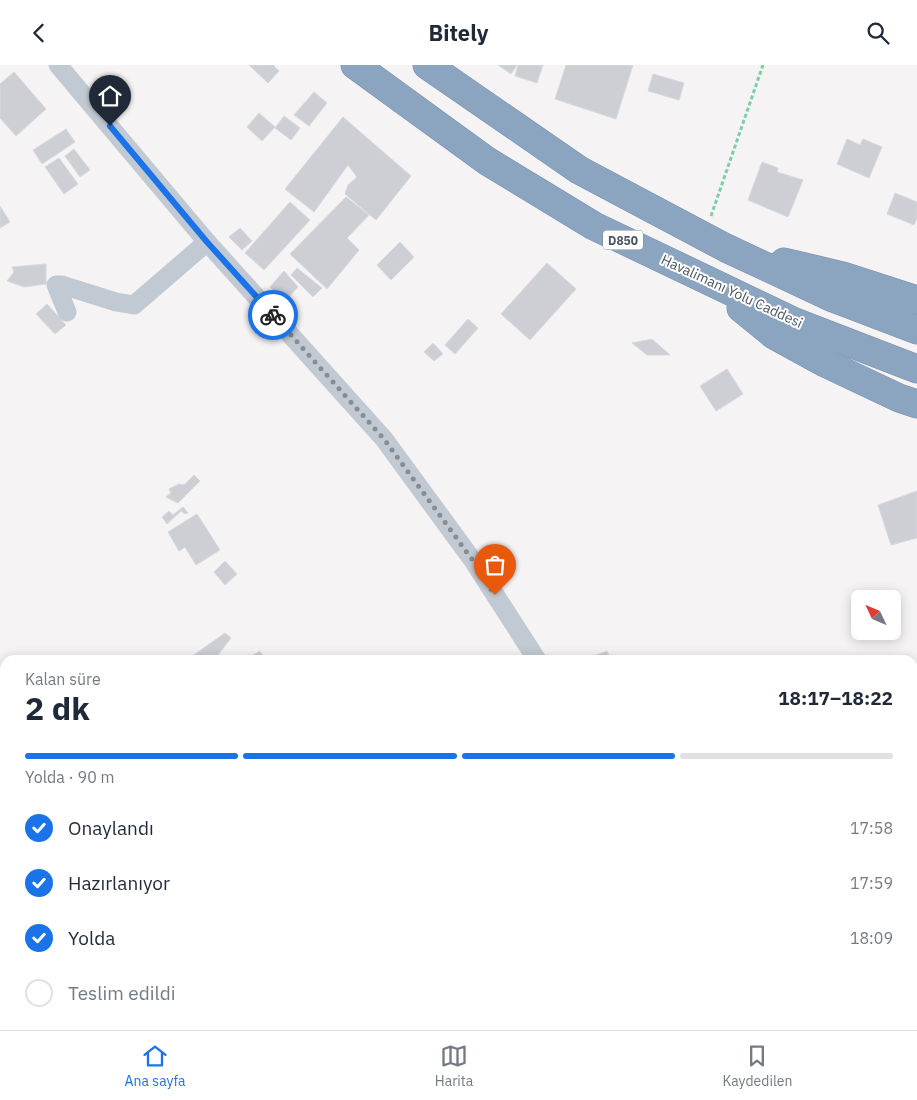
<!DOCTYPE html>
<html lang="tr">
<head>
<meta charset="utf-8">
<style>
  body { margin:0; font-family:"IBM Plex Sans",sans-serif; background:#f6f6f7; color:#1f2937; height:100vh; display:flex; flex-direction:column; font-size:19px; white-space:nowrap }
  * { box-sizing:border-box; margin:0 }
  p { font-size:16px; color:#747a83 }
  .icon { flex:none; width:28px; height:28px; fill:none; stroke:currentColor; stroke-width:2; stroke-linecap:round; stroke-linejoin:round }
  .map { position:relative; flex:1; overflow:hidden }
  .side { position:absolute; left:0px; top:590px; width:918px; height:375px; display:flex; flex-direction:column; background:#fff; border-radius:15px 15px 0 0; box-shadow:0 2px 12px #0003 }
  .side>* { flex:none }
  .needle { width:32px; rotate:314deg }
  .fabs { position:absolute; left:851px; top:525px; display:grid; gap:10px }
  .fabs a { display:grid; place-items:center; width:50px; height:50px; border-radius:8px; background:#fff; box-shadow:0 2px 12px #0003; font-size:25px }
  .pin { position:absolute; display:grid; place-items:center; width:42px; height:42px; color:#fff; margin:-51px -21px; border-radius:50% 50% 50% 0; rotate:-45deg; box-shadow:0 0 5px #0007 }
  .pin .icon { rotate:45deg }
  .courier { position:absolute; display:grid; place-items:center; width:50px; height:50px; margin:-25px; border:4px solid #1a73e8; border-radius:50%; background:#fff; color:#222; box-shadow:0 1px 6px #0007 }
  .summary em { font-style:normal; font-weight:700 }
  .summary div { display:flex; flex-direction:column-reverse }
  .summary { display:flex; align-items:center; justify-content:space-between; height:85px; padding:0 25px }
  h1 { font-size:32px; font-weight:700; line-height:38px }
  .bar { display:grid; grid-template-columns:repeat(4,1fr); gap:8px 5px; align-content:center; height:60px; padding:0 25px }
  .bar i { height:6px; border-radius:4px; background:#e0e1e3 }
  .bar .active { background:#1a73e8 }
  .bar p { grid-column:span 4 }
  ol { padding:0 25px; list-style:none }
  li { display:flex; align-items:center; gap:15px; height:55px }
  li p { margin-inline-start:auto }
  li .icon { padding:5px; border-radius:50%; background:#1a73e8; color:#fff; stroke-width:4 }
  li:last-child { color:#747a83 }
  li i { width:28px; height:28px; border:2px solid #e0e1e3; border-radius:50% }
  header { display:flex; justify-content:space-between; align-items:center; height:65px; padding:0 25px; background:#fff; font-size:22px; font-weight:700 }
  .dock { display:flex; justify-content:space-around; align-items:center; height:70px; border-top:1px solid #e0e1e3; background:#fff; font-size:14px; color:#747a83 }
  .dock a { display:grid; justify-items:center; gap:2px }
  .dock .active { color:#1a73e8 }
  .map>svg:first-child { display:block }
  .building { fill:#cdcfd5; stroke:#d7d9de }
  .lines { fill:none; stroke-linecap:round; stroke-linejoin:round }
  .highway-casing { stroke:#7690ad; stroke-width:29 }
  .path { stroke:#7ad0a6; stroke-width:3; stroke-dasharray:4 2.5; stroke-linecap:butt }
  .street { stroke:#c1cad2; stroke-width:19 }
  .highway { stroke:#8ba5c1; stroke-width:28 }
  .done { stroke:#868d94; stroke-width:5; stroke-dasharray:0 9 }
  .route { stroke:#1a73e8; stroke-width:6 }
  .labels { text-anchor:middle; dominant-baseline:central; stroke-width:4; stroke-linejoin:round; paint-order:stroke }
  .shield { fill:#fff; stroke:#808990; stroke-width:1 }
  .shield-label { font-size:12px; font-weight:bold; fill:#4a5661 }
  .street-label { font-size:14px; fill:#4a5661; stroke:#fff }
</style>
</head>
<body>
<header><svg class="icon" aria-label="back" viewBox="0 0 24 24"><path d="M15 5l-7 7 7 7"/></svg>Bitely<svg class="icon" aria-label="search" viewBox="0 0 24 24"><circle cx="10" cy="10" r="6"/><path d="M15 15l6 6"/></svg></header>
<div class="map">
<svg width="917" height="965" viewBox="0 0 917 965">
  <rect width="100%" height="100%" fill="#f5f3f3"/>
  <g class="building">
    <polygon points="249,0 273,0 279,6 268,18"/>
    <polygon points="498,0 517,0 511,9"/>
    <polygon points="518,0 543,0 537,18 515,11"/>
    <polygon points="566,0 633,0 616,54 555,34"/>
    <polygon points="14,7 46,44 16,71 0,53 0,19"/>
    <polygon points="653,9 684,18 679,35 648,26"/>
    <polygon points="314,27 327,38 309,61 294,50"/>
    <polygon points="259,48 275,62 262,76 247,62"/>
    <polygon points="284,51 300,63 291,75 275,63"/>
    <polygon points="343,52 411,111 376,155 345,129 348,120 357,112 348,100 314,147 285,124"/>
    <polygon points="66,64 75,77 42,99 33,85"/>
    <polygon points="847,74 860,80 863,74 882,82 869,113 837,99"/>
    <polygon points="74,84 90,105 80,112 65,91"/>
    <polygon points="59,93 78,119 64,129 45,102"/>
    <polygon points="762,97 778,103 777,107 803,115 788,152 748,135"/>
    <polygon points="895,128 917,137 917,153 914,160 887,149"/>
    <polygon points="346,132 369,150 347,173 359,185 327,224 290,189"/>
    <polygon points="290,137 310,155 264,205 245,188"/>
    <polygon points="0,141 10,157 0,163"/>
    <polygon points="240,163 252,176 242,185 229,172"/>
    <polygon points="400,177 414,192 391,215 377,200"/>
    <polygon points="547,198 576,224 530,275 501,249"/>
    <polygon points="46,199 46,219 24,222 7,216 14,207 12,202"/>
    <polygon points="297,203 322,223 313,232 291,210"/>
    <polygon points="284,206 298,222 284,237 270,222"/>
    <polygon points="47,239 66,260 55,269 36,249"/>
    <polygon points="468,254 478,263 455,289 445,280"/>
    <polygon points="652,274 670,290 647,290 632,278"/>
    <polygon points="433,278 443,289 434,296 424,287"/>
    <polygon points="727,304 743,329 716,346 700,321"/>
    <polygon points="194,410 200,416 178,438 166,432 171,428 169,424 179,419 184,420"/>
    <polygon points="917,426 917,473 891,480 878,440"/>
    <polygon points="183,442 188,448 185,449 181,446 167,459 162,452 169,446 173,450"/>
    <polygon points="197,449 220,485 196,500 185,482 179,486 168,467"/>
    <polygon points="225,496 237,509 225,520 214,507"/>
    <polygon points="225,568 231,573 214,595 194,595 191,592"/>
    <polygon points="260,586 265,595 247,595 246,594"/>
    <polygon points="607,586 611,595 595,595 594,591"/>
  </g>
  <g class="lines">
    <g class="highway-casing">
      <g id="highway">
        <polyline points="355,0 487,96 594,161 795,257 917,304"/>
        <polyline points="427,0 579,105 726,183 833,233 917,265"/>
        <polyline points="784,197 843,211 917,235"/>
        <polyline points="741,243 774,270 825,298 899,333 917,339"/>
      </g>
    </g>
    <polyline class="path" points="711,151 763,0"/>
    <g class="street">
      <polyline points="58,0 207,177 384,374 474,497 537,595"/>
      <polyline points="67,247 56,220 62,220 116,237 134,240 207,177"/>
      <polyline points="333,960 337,965"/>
      <polyline points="411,960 415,965"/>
      <polyline points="771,960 775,965"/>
    </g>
    <use href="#highway" class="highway"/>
  </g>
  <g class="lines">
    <polyline class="done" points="273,250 384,374 474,497 495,530"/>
    <polyline class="route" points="110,61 207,177 273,250"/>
  </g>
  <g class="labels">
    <rect class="shield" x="603" y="165.5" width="40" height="19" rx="4"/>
    <g class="shield-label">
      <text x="623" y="175">D850</text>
    </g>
    <g class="street-label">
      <text transform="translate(732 226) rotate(25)">Havalimanı Yolu Caddesi</text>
    </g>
  </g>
</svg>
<div class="fabs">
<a><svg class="needle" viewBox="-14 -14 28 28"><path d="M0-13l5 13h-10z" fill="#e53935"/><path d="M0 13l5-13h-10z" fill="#747a83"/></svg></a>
</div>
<div class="pin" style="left:495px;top:530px;background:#ea580c"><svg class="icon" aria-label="bag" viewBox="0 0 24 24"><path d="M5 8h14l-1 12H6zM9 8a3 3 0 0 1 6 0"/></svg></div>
<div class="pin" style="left:110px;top:61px;background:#1f2937"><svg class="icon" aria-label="home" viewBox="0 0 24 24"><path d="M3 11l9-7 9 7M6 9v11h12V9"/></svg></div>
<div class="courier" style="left:273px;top:250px"><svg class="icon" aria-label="bike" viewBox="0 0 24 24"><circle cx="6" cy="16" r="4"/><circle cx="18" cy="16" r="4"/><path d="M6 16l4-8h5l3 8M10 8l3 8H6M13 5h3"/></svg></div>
<section class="side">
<div class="summary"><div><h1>2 dk</h1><p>Kalan süre</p></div><em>18:17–18:22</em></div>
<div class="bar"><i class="active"></i><i class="active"></i><i class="active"></i><i></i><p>Yolda · 90 m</p></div>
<ol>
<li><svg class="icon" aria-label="check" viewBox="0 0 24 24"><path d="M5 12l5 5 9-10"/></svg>Onaylandı<p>17:58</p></li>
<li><svg class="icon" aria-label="check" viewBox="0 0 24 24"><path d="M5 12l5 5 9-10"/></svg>Hazırlanıyor<p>17:59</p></li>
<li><svg class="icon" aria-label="check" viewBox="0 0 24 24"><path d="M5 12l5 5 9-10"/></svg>Yolda<p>18:09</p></li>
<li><i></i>Teslim edildi</li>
</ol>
</section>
</div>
<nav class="dock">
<a class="active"><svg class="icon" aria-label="home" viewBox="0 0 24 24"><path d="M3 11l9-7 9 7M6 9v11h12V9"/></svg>Ana sayfa</a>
<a><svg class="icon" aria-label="map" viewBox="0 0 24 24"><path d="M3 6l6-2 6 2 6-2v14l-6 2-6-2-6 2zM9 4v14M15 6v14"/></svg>Harita</a>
<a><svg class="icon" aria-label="saved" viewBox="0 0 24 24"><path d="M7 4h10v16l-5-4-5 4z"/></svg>Kaydedilen</a>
</nav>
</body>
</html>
